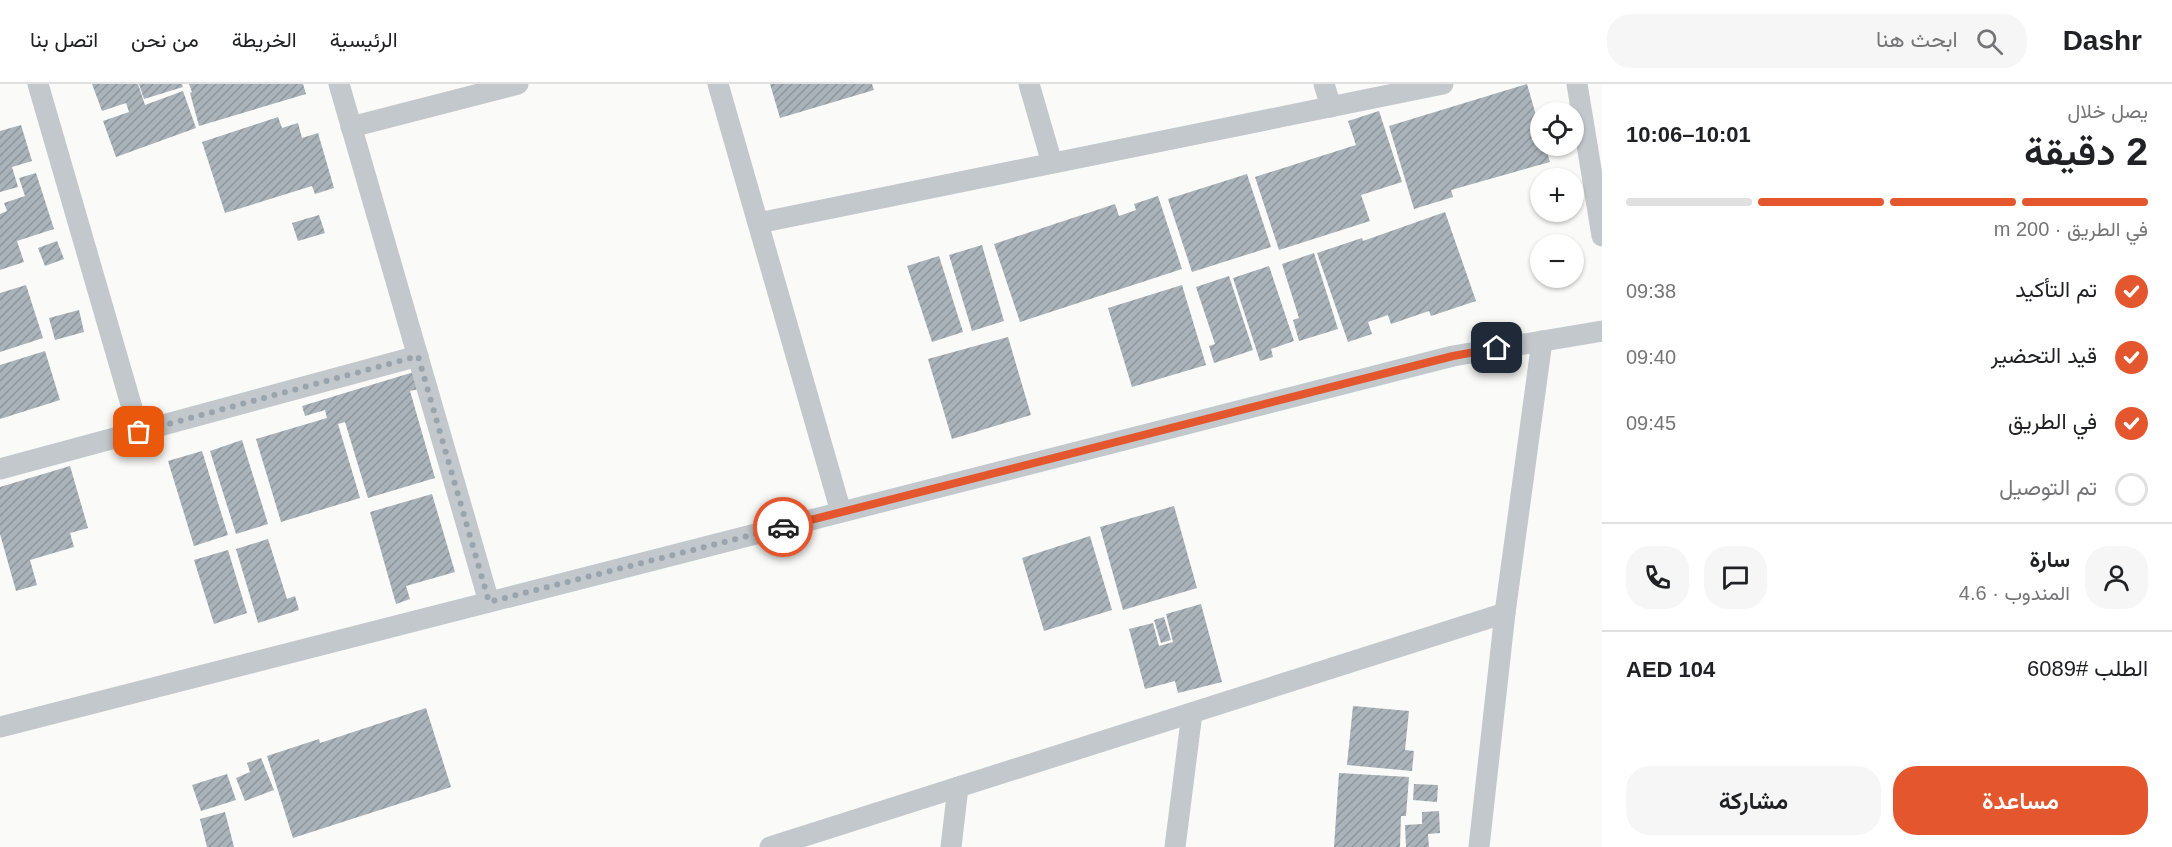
<!DOCTYPE html>
<html lang="ar">
<head>
<meta charset="utf-8">
<style>
  body { margin:0; font-family:Helvetica,Vazirmatn,sans-serif; background:#f6f6f6; color:#202124; direction:rtl; height:100vh; display:flex; flex-direction:column; font-size:22px; white-space:nowrap }
  * { box-sizing:border-box; margin:0 }
  p { font-size:20px; color:#757577 }
  .icon { flex:none; width:33px; height:33px; fill:none; stroke:currentColor; stroke-width:2; stroke-linecap:round; stroke-linejoin:round }
  .map { position:relative; flex:1; overflow:hidden; direction:ltr }
  .panel { display:flex; flex-direction:column; background:#fff; width:570px }
  .panel>* { flex:none }
  .controls { position:absolute; left:1530px; top:18px; display:grid; gap:12px }
  .controls a { display:grid; place-items:center; width:54px; height:54px; border-radius:50%; background:#fff; box-shadow:0 2px 4px #0004; font-size:30px }
  .pin { position:absolute; display:grid; place-items:center; width:51px; height:51px; color:#fff; margin:-26px; border-radius:12px; box-shadow:0 3px 9px #0006 }
  .courier { position:absolute; display:grid; place-items:center; width:60px; height:60px; margin:-30px; border:4px solid #e4572e; border-radius:50%; background:#fff; color:#222; box-shadow:0 2px 8px #0007 }
  .head em { font-style:normal; font-weight:600 }
  .head div { display:flex; flex-direction:column-reverse }
  .head { display:flex; align-items:center; justify-content:space-between; height:102px; padding:0 24px }
  h1 { font-size:39px; font-weight:600; line-height:45px }
  .bar { display:grid; grid-template-columns:repeat(4,1fr); gap:9px 6px; align-content:center; height:72px; padding:0 24px }
  .bar i { height:8px; border-radius:4px; background:#e0e0e0 }
  .bar .on { background:#e4572e }
  .bar p { grid-column:span 4 }
  .line { display:flex; align-items:center; gap:15px; padding:0 24px; border-top:2px solid #e0e0e0 }
  .line div { flex:1 }
  .round { display:grid; place-items:center; flex:none; width:63px; height:63px; border-radius:24px; background:#f6f6f6 }
  ol { padding:0 24px; list-style:none }
  li { display:flex; align-items:center; gap:18px; height:66px }
  li p { margin-inline-start:auto }
  li .icon { padding:6px; border-radius:50%; background:#e4572e; color:#fff; stroke-width:4 }
  li:last-child { color:#757577 }
  li i { width:33px; height:33px; border:3px solid #e0e0e0; border-radius:50% }
  .button { display:flex; gap:12px; margin-top:auto; padding:12px 24px }
  .button a { flex:1; height:69px; border-radius:24px; background:#e4572e; color:#fff; font-size:24px; font-weight:600; line-height:69px; text-align:center }
  .button a+a { background:#f6f6f6; color:#202124 }
  header { display:flex; align-items:center; gap:36px; box-sizing:border-box; height:84px; padding:0 30px; background:#fff; border-bottom:2px solid #e0e0e0 }
  header strong { font-size:28px }
  nav { display:flex; gap:33px; margin-inline-start:auto; font-size:21px }
  .search { width:420px; height:54px; background:#f6f6f6; display:flex; align-items:center; gap:15px; box-sizing:border-box; padding:0 21px; border-radius:24px; color:#757577; font-size:22px }
  main { display:flex; flex:1; min-height:0 }
  .map>svg:first-child { display:block }
  .building { fill:url(#building-hatch) }
  .lines { fill:none; stroke-linecap:round; stroke-linejoin:round }
  .minor { stroke:#c3c8cc; stroke-width:21 }
  .done { stroke:#99a4ac; stroke-width:6; stroke-dasharray:0 10.8 }
  .route { stroke:#e4572e; stroke-width:8 }
</style>
</head>
<body>
<header>
<strong>Dashr</strong>
<div class="search"><svg class="icon" aria-label="search" viewBox="0 0 24 24"><circle cx="10" cy="10" r="6"/><path d="M15 15l6 6"/></svg>ابحث هنا</div>
<nav><a>الرئيسية</a><a>الخريطة</a><a>من نحن</a><a>اتصل بنا</a></nav>
</header>
<main>
<section class="panel">
<div class="head"><div><h1>2 دقيقة</h1><p>يصل خلال</p></div><em>10:01–10:06</em></div>
<div class="bar"><i class="on"></i><i class="on"></i><i class="on"></i><i></i><p>في الطريق · 200 m</p></div>
<ol>
<li><svg class="icon" aria-label="check" viewBox="0 0 24 24"><path d="M5 12l5 5 9-10"/></svg>تم التأكيد<p>09:38</p></li>
<li><svg class="icon" aria-label="check" viewBox="0 0 24 24"><path d="M5 12l5 5 9-10"/></svg>قيد التحضير<p>09:40</p></li>
<li><svg class="icon" aria-label="check" viewBox="0 0 24 24"><path d="M5 12l5 5 9-10"/></svg>في الطريق<p>09:45</p></li>
<li><i></i>تم التوصيل</li>
</ol>
<div class="line" style="height:108px"><a class="round"><svg class="icon" aria-label="person" viewBox="0 0 24 24"><circle cx="12" cy="8" r="4"/><path d="M4 21q1-7 8-7t8 7"/></svg></a><div><b>سارة</b><p>المندوب · 4.6</p></div><a class="round"><svg class="icon" aria-label="chat" viewBox="0 0 24 24"><path d="M4 5h16v11H9l-5 4z"/></svg></a><a class="round"><svg class="icon" aria-label="phone" viewBox="0 0 24 24"><path d="M5 4h4l2 5-3 2q2 4 5 5l2-3 5 2v4C11 20 4 13 5 4z"/></svg></a></div>
<div class="line" style="height:78px"><div>الطلب #6089</div><b>AED 104</b></div>
<div class="button"><a>مساعدة</a><a>مشاركة</a></div>
</section>
<div class="map">
<svg width="1602" height="763" viewBox="0 0 1602 763">
  <defs>
    <pattern id="building-hatch" width="6" height="6" patternUnits="userSpaceOnUse" patternTransform="scale(1.5)"><rect width="6" height="6" fill="#aab3b9"/><path d="M-1 1l2-2M0 6l6-6M5 7l2-2" fill="none" stroke="#8e969c"/></pattern>
  </defs>
  <rect width="100%" height="100%" fill="#fafaf8"/>
  <g class="building">
    <polygon points="92,0 138,0 145,21 183,7 196,44 116,73 103,37 129,28 126,19 102,27"/>
    <polygon points="139,0 182,0 183,3 144,15"/>
    <polygon points="189,0 303,0 306,10 199,42 190,9 192,8"/>
    <polygon points="770,0 872,0 874,6 780,34"/>
    <polygon points="1527,0 1540,45 1540,62 1545,62 1550,78 1451,106 1453,113 1414,125 1389,42"/>
    <polygon points="1379,27 1402,98 1361,111 1370,137 1279,166 1255,93 1356,61 1348,37"/>
    <polygon points="278,33 282,44 298,39 302,54 318,49 334,104 315,110 312,102 225,129 202,58"/>
    <polygon points="21,41 32,77 12,83 18,103 0,108 0,47"/>
    <polygon points="36,89 54,145 17,157 24,178 0,186 0,130 7,127 4,119 25,112 19,94"/>
    <polygon points="1247,90 1271,163 1192,188 1168,115"/>
    <polygon points="1158,112 1182,185 1020,238 994,160 1115,120 1119,132 1136,126 1134,120"/>
    <polygon points="1445,128 1476,217 1431,232 1429,227 1391,240 1388,231 1368,238 1372,250 1348,258 1317,169 1362,154 1363,157"/>
    <polygon points="319,131 325,149 298,157 292,139"/>
    <polygon points="57,157 64,175 45,182 38,164"/>
    <polygon points="982,161 1004,237 972,247 949,171"/>
    <polygon points="1314,169 1338,245 1299,257 1293,236 1299,234 1282,180"/>
    <polygon points="939,172 963,248 932,258 907,182"/>
    <polygon points="1269,182 1294,257 1271,265 1273,273 1260,277 1233,194"/>
    <polygon points="1229,192 1253,266 1214,279 1209,262 1215,260 1196,203"/>
    <polygon points="26,201 43,254 0,268 0,209"/>
    <polygon points="1182,201 1206,281 1132,303 1108,224"/>
    <polygon points="79,226 84,248 55,256 49,234"/>
    <polygon points="1008,253 1031,331 952,355 928,275"/>
    <polygon points="45,267 60,316 0,335 0,281"/>
    <polygon points="414,288 419,305 410,307 435,394 368,414 345,338 338,340 360,414 281,438 256,355 327,334 325,326 305,332 302,322"/>
    <polygon points="242,356 268,440 236,450 210,367"/>
    <polygon points="202,367 228,451 194,462 168,377"/>
    <polygon points="70,382 88,444 70,449 74,463 30,476 37,501 16,507 0,450 0,403"/>
    <polygon points="432,410 455,488 406,502 410,515 396,520 370,428"/>
    <polygon points="1174,422 1197,504 1123,526 1100,443"/>
    <polygon points="1090,452 1112,526 1044,547 1022,474"/>
    <polygon points="268,455 287,515 295,512 299,526 258,539 236,465"/>
    <polygon points="228,466 247,529 214,540 194,476"/>
    <polygon points="1201,520 1222,598 1178,609 1175,597 1145,605 1129,545 1153,539 1159,562 1173,558 1166,530"/>
    <polygon points="1164,533 1171,556 1161,559 1154,536"/>
    <polygon points="1353,622 1409,627 1405,666 1414,667 1412,687 1347,681"/>
    <polygon points="426,624 451,703 293,754 267,672 319,655 320,659"/>
    <polygon points="261,674 274,706 245,717 236,694 250,688 247,679"/>
    <polygon points="1339,689 1409,693 1406,732 1401,732 1400,763 1334,763"/>
    <polygon points="227,690 236,716 201,727 192,701"/>
    <polygon points="1414,700 1438,701 1437,718 1413,716"/>
    <polygon points="1439,727 1440,749 1428,750 1429,763 1406,763 1405,741 1422,740 1422,728"/>
    <polygon points="225,728 234,763 207,763 200,735"/>
  </g>
  <g class="lines">
    <g class="minor">
      <polyline points="38,0 139,348"/>
      <polyline points="339,0 489,518"/>
      <polyline points="718,0 841,428"/>
      <polyline points="1029,0 1052,79"/>
      <polyline points="1324,0 1331,23"/>
      <polyline points="1577,0 1602,152"/>
      <polyline points="351,43 518,0"/>
      <polyline points="758,139 1443,0"/>
      <polyline points="0,385 418,272"/>
      <polyline points="0,643 1453,272 1602,247"/>
      <polyline points="770,763 1505,529"/>
      <polyline points="951,763 958,703"/>
      <polyline points="1175,763 1192,629"/>
      <polyline points="1479,763 1505,529 1542,257"/>
    </g>
  </g>
  <g class="lines">
    <polyline class="done" points="139,348 418,272 489,518 783,443"/>
    <polyline class="route" points="783,443 1453,272 1497,264"/>
  </g>
</svg>
<div class="controls">
<a><svg class="icon" aria-label="locate" viewBox="0 0 24 24"><circle cx="12" cy="12" r="6"/><path d="M12 2v4M12 18v4M2 12h4M18 12h4"/></svg></a>
<a>+</a>
<a>−</a>
</div>
<div class="pin" style="left:139px;top:348px;background:#ea580c"><svg class="icon" aria-label="bag" viewBox="0 0 24 24"><path d="M5 8h14l-1 12H6zM9 8a3 3 0 0 1 6 0"/></svg></div>
<div class="pin" style="left:1497px;top:264px;background:#1f2937"><svg class="icon" aria-label="home" viewBox="0 0 24 24"><path d="M3 11l9-7 9 7M6 9v11h12V9"/></svg></div>
<div class="courier" style="left:783px;top:443px"><svg class="icon" aria-label="car" viewBox="0 0 24 24"><path d="M5 17H2v-5l4-1 3-4h7l3 4 3 1v5h-3M9 17h6M6 11h13"/><circle cx="7" cy="17" r="2"/><circle cx="17" cy="17" r="2"/></svg></div>
</div>
</main>
</body>
</html>
